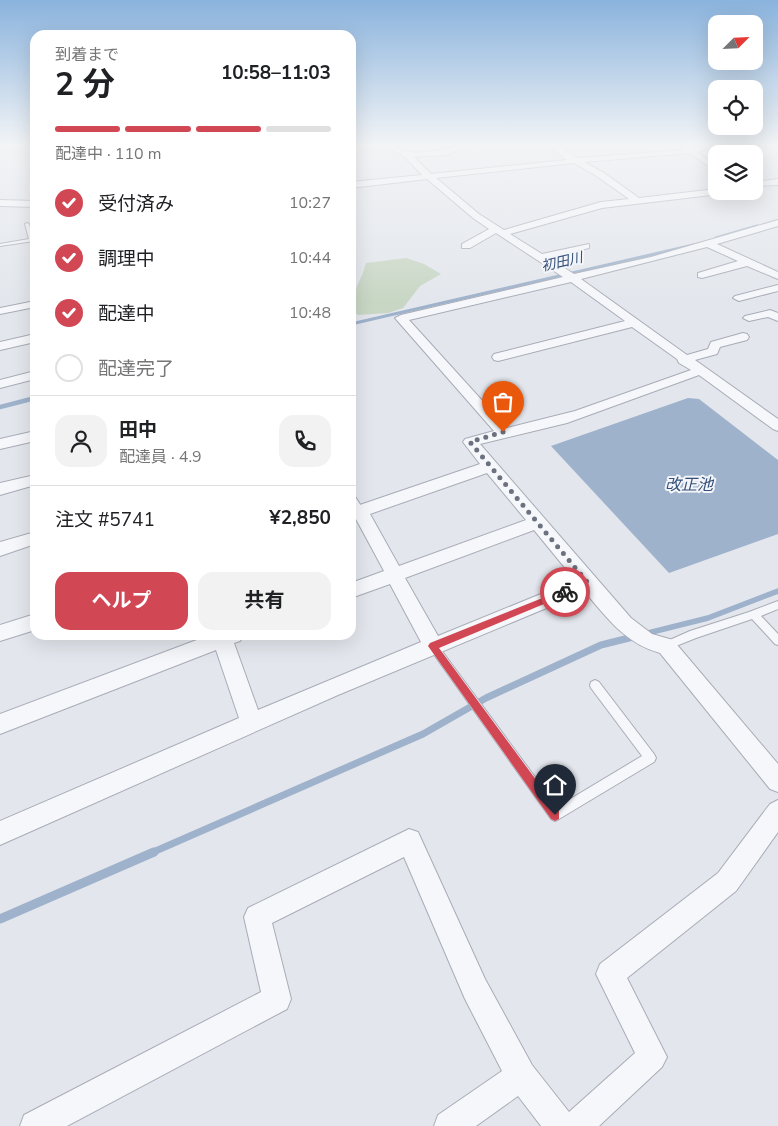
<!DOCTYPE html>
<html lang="ja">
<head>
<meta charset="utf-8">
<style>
  body { margin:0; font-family:"Nunito Sans","Noto Sans JP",sans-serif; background:#f2f2f2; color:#202124; height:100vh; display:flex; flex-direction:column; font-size:19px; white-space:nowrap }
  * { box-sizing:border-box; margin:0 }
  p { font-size:16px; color:#757577 }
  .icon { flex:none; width:28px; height:28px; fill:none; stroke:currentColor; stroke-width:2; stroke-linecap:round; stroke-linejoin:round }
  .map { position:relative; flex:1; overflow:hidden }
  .sheet { position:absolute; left:30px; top:30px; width:326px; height:610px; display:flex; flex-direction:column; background:#fff; border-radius:15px; box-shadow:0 5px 20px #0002 }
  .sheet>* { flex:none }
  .needle { width:32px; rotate:66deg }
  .fabs { position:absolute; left:708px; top:15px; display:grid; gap:10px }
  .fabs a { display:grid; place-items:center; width:55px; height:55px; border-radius:10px; background:#fff; box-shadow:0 5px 20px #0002; font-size:25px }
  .pin { position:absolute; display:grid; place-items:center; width:42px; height:42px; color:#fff; margin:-51px -21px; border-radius:50% 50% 50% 0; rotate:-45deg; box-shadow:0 0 5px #0007 }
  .pin .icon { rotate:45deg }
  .courier { position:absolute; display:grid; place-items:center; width:50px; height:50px; margin:-25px; border:4px solid #d24754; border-radius:50%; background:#fff; color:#222; box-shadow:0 1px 6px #0007 }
  .headline em { font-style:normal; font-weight:700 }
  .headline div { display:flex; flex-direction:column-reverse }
  .headline { display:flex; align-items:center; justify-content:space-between; height:85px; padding:0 25px }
  h1 { font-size:32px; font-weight:700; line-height:38px }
  .bar { display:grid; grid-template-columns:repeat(4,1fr); gap:8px 5px; align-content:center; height:60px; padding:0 25px }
  .bar i { height:6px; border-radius:4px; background:#e0e0e0 }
  .bar .active { background:#d24754 }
  .bar p { grid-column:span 4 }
  .line { display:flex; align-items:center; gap:12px; padding:0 25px; border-top:1px solid #e0e0e0 }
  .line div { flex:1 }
  .round { display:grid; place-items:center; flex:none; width:52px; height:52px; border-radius:15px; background:#f2f2f2 }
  ol { padding:0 25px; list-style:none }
  li { display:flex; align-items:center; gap:15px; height:55px }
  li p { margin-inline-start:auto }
  li .icon { padding:5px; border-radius:50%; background:#d24754; color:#fff; stroke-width:4 }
  li:last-child { color:#757577 }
  li i { width:28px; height:28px; border:2px solid #e0e0e0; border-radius:50% }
  .cta { display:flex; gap:10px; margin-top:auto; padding:10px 25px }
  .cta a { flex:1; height:58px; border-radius:15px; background:#d24754; color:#fff; font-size:20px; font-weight:700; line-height:58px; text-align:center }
  .cta a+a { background:#f2f2f2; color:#202124 }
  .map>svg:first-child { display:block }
  .green { fill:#c8d6c4 }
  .water { fill:#9eb2cc }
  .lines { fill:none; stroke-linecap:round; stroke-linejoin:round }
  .stream-far5 { stroke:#9eb2cc; stroke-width:2.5 }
  .stream-far4 { stroke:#9eb2cc; stroke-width:3 }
  .stream-far3 { stroke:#9eb2cc; stroke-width:4.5 }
  .stream-far2 { stroke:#9eb2cc; stroke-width:5.5 }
  .stream-far1 { stroke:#9eb2cc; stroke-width:7 }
  .stream { stroke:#9eb2cc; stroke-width:9 }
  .lane-casing { stroke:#a8acb7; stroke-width:2 }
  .street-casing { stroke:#a8acb7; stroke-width:2 }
  .path { stroke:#c1c4cb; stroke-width:1; stroke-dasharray:2 2; stroke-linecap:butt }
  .lane { fill:#f6f7fa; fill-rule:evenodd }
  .street { fill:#f6f7fa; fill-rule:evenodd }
  .route { fill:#d24754 }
  .done { stroke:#6b717f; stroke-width:5; stroke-dasharray:0 9 }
  .labels { text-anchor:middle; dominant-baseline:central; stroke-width:4; stroke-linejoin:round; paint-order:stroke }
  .far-water-label { font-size:14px; font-style:italic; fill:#334f7a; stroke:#f3f5f9 }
  .water-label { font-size:16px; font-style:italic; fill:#334f7a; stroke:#f3f5f9 }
</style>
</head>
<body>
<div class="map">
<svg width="778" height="1126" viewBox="0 0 778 1126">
  <rect width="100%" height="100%" fill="#e3e6ec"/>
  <path class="green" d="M 406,258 L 424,264 L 441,274 L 420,286 L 403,308 L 388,313 L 358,315 L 351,310 C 351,293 362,280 366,263 Z"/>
  <polygon class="water" points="688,398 699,399 778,460 778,534 669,573 551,446"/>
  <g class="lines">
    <polyline class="stream-far5" points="754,227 757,226"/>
    <g class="stream-far4">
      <polyline points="716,238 757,226"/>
      <polyline points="351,324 702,243"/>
    </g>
    <polyline class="stream-far3" points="0,407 35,398"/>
    <polyline class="stream-far2" points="632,637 708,618 778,591"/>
    <polyline class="stream-far1" points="151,853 423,734 486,698 601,645 637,636"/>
    <polyline class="stream" points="0,919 154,852"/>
    <g class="lane-casing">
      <g id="lane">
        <polygon points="27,223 29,224 34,241 0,246 0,244 29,239 25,224"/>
        <polygon points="351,494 354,495 363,509 364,511 363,513 357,513 351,504"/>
        <polygon points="778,601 778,609 761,616 778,634 778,645 775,644 752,619 696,638 666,650 663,649 661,646 663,643 690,631 749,612"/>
        <polygon points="433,642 436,643 557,807 642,756 591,688 590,685 591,682 595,680 599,682 654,754 656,758 654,762 559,819 555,821 551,819 430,649 428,646 430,643"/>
      </g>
    </g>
    <g class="street-casing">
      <g id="street">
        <path d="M 382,143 C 394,143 401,152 412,152 C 438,154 460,143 487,143 L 457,150 L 447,155 L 414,157 L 431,174 L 567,160 L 546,143 L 554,143 L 577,158 L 685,150 L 681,146 L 685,144 L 693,148 L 719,143 L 735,143 L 697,152 L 716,166 L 716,172 L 690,153 L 584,162 L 604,173 L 639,198 L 716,189 L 716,191 L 729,191 L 728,193 L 602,208 L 510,234 L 542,254 L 589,244 L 589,248 L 549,258 L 574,274 L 651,257 L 778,220 L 778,226 L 717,244 L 778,272 L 778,279 L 747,266 L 702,278 L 698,277 L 698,273 L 738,261 L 707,247 L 581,279 L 687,355 L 708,349 L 711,342 L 743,333 L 747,334 L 749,337 L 747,340 L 720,347 L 717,354 L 695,360 L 778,419 L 778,431 L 773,429 L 699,375 L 567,423 L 480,444 L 631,618 L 652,634 L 673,640 L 778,764 L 778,792 L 770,789 L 660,653 C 626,644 607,618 585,592 L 338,695 L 0,845 L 0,821 L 239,718 L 216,650 L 0,734 L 0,714 L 210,635 L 243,635 L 240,641 L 234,643 L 258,710 L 421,642 L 390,584 L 351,598 L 351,583 L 384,571 L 356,519 L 351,520 L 351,508 L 480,464 L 463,442 L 465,439 L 494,431 L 395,318 L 401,315 L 563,277 L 496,233 L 470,248 L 462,248 L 462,244 L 489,229 L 473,218 L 427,179 L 351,188 L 351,182 L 422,175 L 405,157 ZM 574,163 L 598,177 L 629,199 L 601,202 L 504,230 L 479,214 L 436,178 ZM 571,282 L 625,321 L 494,354 L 492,357 L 494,360 L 498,361 L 632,327 L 677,359 L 679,363 L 691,370 L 575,411 L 507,428 L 409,320 ZM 487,473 L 526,520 L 399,566 L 370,514 ZM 534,530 L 575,580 L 438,636 L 405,578 Z"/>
        <polygon points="778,179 778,185 754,186 754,182"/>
        <polygon points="0,200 35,201 35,207 0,206"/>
        <polygon points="778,285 778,291 739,301 733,298 735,296"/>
        <polygon points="35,301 35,307 0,314 0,308"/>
        <polygon points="770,310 778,313 778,321 768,317 749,321 743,318 745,316"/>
        <polygon points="35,334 35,342 0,350 0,342"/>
        <polygon points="35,371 35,379 0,388 0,380"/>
        <polygon points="35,431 35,441 0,449 0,439"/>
        <polygon points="35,475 35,485 0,495 0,483"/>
        <polygon points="35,532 35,544 0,556 0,542"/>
        <polygon points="35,614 35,630 0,641 0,625"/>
        <polygon points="778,800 778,832 736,891 627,978 667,1057 662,1067 599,1126 541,1126 518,1096 476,1126 434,1126 438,1115 502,1071 465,999 404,857 272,923 291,999 287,1009 67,1126 20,1126 24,1115 261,992 244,917 248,908 409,829 418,832 485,979 532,1065 569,1112 635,1053 596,974 600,964 718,873 770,804"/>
      </g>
    </g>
    <polyline class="path" points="351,153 379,152"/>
    <use href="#lane" class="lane"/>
    <use href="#street" class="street"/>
  </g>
  <linearGradient id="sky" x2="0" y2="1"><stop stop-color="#8ab3dd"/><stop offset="0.48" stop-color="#f2f4f6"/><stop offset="1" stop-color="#f2f4f6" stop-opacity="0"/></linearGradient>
  <rect width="778" height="301" fill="url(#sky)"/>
  <polygon class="route" points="565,589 568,590 568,594 439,648 559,811 559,819 555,821 551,819 428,646 430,643"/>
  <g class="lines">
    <polyline class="done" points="503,432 470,442 588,583 565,592"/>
  </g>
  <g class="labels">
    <g class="far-water-label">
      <text transform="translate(562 262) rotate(-13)">初田川</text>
    </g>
    <g class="water-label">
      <text x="689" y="485">改正池</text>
    </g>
  </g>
</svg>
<div class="fabs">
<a><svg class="needle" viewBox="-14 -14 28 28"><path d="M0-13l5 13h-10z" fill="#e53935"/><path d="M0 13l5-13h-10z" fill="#757577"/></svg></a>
<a><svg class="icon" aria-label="locate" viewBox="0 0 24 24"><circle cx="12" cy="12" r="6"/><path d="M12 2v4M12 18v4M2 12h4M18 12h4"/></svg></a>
<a><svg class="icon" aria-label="layers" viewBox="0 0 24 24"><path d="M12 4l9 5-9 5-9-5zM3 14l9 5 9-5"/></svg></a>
</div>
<div class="pin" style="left:503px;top:432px;background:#ea580c"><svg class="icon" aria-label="bag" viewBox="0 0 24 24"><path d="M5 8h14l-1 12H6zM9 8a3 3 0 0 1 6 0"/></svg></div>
<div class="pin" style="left:555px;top:815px;background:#1f2937"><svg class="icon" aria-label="home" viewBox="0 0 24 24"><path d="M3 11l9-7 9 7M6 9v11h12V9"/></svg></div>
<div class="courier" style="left:565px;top:592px"><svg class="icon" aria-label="bike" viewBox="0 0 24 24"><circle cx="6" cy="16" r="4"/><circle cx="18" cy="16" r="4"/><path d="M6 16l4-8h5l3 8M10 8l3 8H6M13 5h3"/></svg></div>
<section class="sheet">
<div class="headline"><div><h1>2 分</h1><p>到着まで</p></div><em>10:58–11:03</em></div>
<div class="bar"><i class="active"></i><i class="active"></i><i class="active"></i><i></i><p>配達中 · 110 m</p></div>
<ol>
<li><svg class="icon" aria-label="check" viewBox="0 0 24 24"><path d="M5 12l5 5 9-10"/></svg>受付済み<p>10:27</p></li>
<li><svg class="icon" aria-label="check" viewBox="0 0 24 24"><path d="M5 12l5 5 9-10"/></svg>調理中<p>10:44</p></li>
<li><svg class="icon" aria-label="check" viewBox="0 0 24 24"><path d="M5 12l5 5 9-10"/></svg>配達中<p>10:48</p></li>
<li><i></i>配達完了</li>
</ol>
<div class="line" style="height:90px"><a class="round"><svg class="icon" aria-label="person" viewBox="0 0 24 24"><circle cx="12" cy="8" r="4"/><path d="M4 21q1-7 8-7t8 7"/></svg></a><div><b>田中</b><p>配達員 · 4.9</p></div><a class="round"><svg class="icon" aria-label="phone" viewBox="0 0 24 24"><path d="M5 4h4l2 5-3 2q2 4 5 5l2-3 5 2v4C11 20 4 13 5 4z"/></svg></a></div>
<div class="line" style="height:65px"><div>注文 #5741</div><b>¥2,850</b></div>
<div class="cta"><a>ヘルプ</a><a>共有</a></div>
</section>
</div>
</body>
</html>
